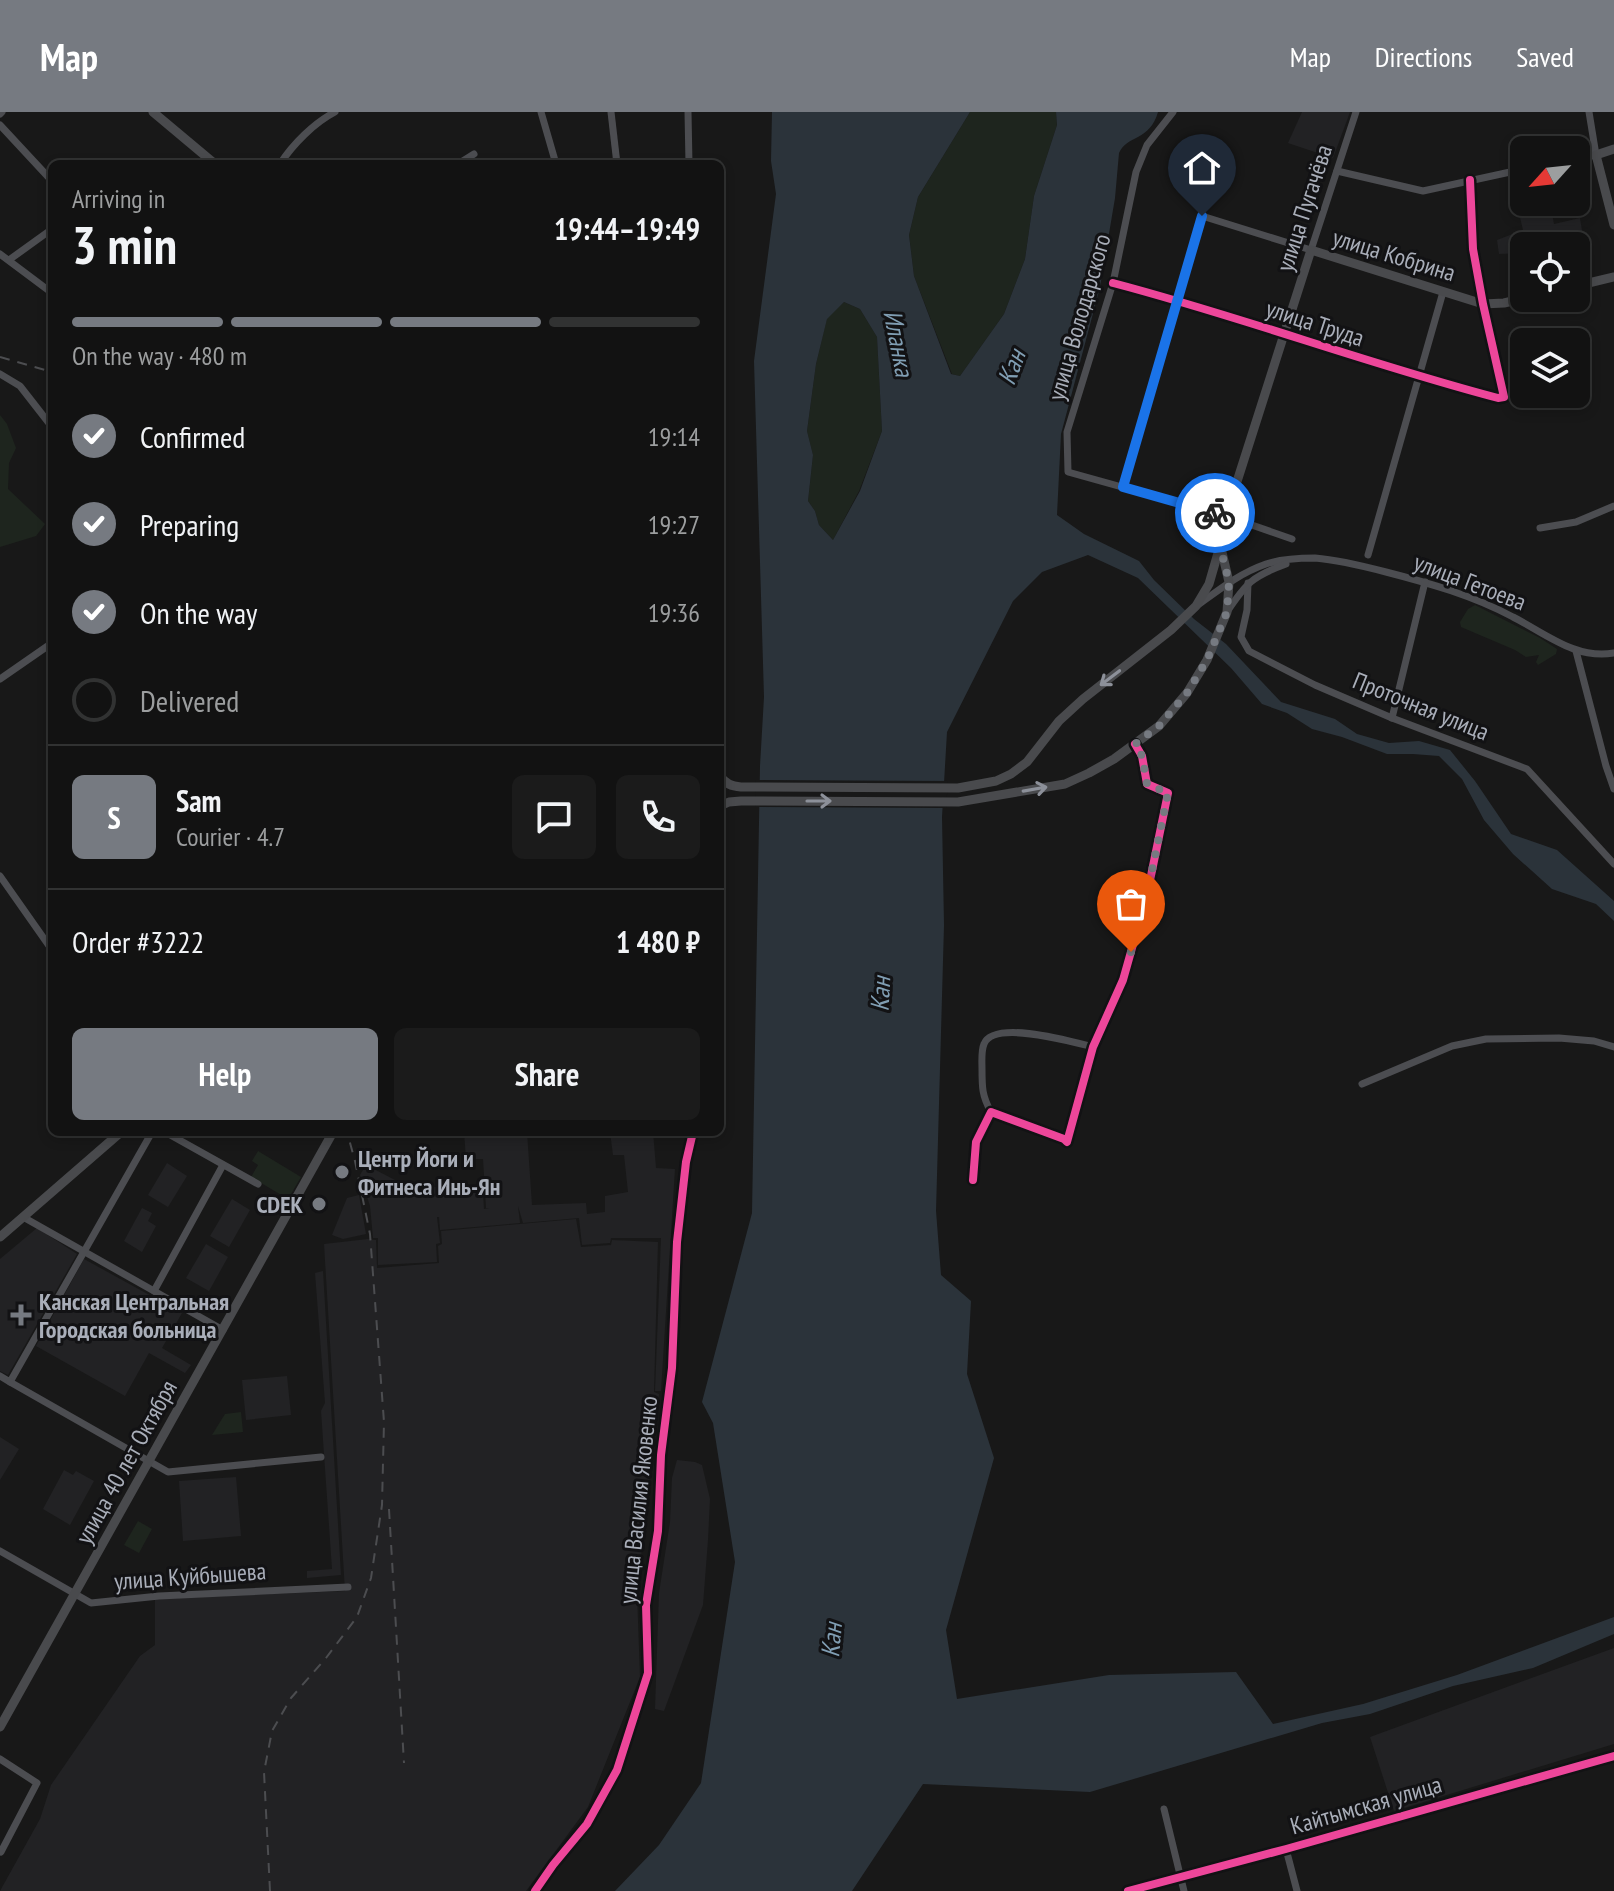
<!DOCTYPE html>
<html lang="en">
<head>
<meta charset="utf-8">
<style>
  body { margin:0; font-family:"PT Sans Narrow",sans-serif; background:#1b1b1b; color:#f1f3f6; height:100vh; display:flex; flex-direction:column; font-size:30px; white-space:nowrap }
  * { box-sizing:border-box; margin:0 }
  p { font-size:26px; color:#9c9e9f }
  .icon { flex:none; width:44px; height:44px; fill:none; stroke:currentColor; stroke-width:2; stroke-linecap:round; stroke-linejoin:round }
  .map { position:relative; flex:1; overflow:hidden }
  .details { position:absolute; left:48px; top:48px; width:676px; height:976px; display:flex; flex-direction:column; background:#121212; border-radius:12px; box-shadow:0 4px 12px #0003,0 0 0 2px #313232 }
  .details>* { flex:none }
  .needle { width:52px; rotate:243deg }
  .fabs { position:absolute; left:1510px; top:24px; display:grid; gap:16px }
  .fabs a { display:grid; place-items:center; width:80px; height:80px; border-radius:12px; background:#121212; box-shadow:0 4px 12px #0003,0 0 0 2px #313232; font-size:40px }
  .pin { position:absolute; display:grid; place-items:center; width:68px; height:68px; color:#fff; margin:-82px -34px; border-radius:50% 50% 50% 0; rotate:-45deg; box-shadow:0 0 8px #0007 }
  .pin .icon { rotate:45deg }
  .courier { position:absolute; display:grid; place-items:center; width:80px; height:80px; margin:-40px; border:6px solid #1a73e8; border-radius:50%; background:#fff; color:#222; box-shadow:0 2px 10px #0007 }
  .overview em { font-style:normal; font-weight:600 }
  .overview div { display:flex; flex-direction:column-reverse }
  .overview { display:flex; align-items:center; justify-content:space-between; height:136px; padding:0 24px }
  h1 { font-size:52px; font-weight:600; line-height:60px }
  .bar { display:grid; grid-template-columns:repeat(4,1fr); gap:12px 8px; align-content:center; height:96px; padding:0 24px }
  .bar i { height:10px; border-radius:6px; background:#313232 }
  .bar .selected { background:#767a81 }
  .bar p { grid-column:span 4 }
  .line { display:flex; align-items:center; gap:20px; padding:0 24px; border-top:2px solid #313232 }
  .line div { flex:1 }
  .round { display:grid; place-items:center; flex:none; width:84px; height:84px; border-radius:12px; background:#1b1b1b }
  ol { padding:0 24px; list-style:none }
  li { display:flex; align-items:center; gap:24px; height:88px }
  li p { margin-inline-start:auto }
  li .icon { padding:8px; border-radius:50%; background:#767a81; color:#fff; stroke-width:4 }
  li:last-child { color:#9c9e9f }
  li i { width:44px; height:44px; border:4px solid #313232; border-radius:50% }
  .primary-button { display:flex; gap:16px; margin-top:auto; padding:16px 24px }
  .primary-button a { flex:1; height:92px; border-radius:12px; background:#767a81; color:#fff; font-size:32px; font-weight:600; line-height:92px; text-align:center }
  .primary-button a+a { background:#1b1b1b; color:#f1f3f6 }
  header { display:flex; align-items:center; gap:48px; box-sizing:border-box; height:112px; padding:0 40px; background:#767a81; color:#fff }
  header strong { font-size:38px }
  nav { display:flex; gap:44px; margin-inline-start:auto; font-size:28px }
  .map>svg:first-child { display:block }
  .built { fill:#222224 }
  .green { fill:#1e251e }
  .water { fill:#2b333a; fill-rule:evenodd }
  .pier { fill:#181818 }
  .lines { fill:none; stroke-linecap:round; stroke-linejoin:round }
  .minor { stroke:#4c4d51; stroke-width:7 }
  .major { stroke:#494a4d; stroke-width:9 }
  .rail { stroke:#4c4d50; stroke-width:2; stroke-dasharray:10 8; stroke-linecap:butt }
  .cycleway-casing { stroke:#121214; stroke-width:13 }
  .cycleway { stroke:#ed469a; stroke-width:8 }
  .oneway { stroke:#8c9099 }
  .done { stroke:#767a81; stroke-width:8; stroke-dasharray:0 14.4 }
  .route { stroke:#1a73e8; stroke-width:10 }
  .poi-dot { fill:#767a81; stroke:#121214; stroke-width:3 }
  .labels { text-anchor:middle; dominant-baseline:central; stroke-width:6; stroke-linejoin:round; paint-order:stroke }
  .street-label { font-size:24px; fill:#a9aeb9; stroke:#121214 }
  .poi-label { font-size:24px; font-weight:bold; fill:#a9aeb9; stroke:#121214; text-anchor:start }
  .water-label { font-size:26px; font-style:italic; fill:#809eb3; stroke:#121214 }
</style>
</head>
<body>
<header>
<strong>Map</strong>
<nav><a>Map</a><a>Directions</a><a>Saved</a></nav>
</header>
<div class="map">
<svg width="1614" height="1779" viewBox="0 0 1614 1779">
  <rect width="100%" height="100%" fill="#181818"/>
  <g class="built">
    <polygon points="1302,0 1350,0 1333,46 1288,31"/>
    <polygon points="1531,90 1550,90 1554,112 1580,106 1589,162 1576,165 1576,134 1524,134 1524,156 1521,141 1499,142 1497,128 1523,118 1519,101 1532,99"/>
    <polygon points="464,1020 527,1020 532,1093 586,1091 587,1102 605,1100 605,1084 628,1080 624,1043 613,1043 610,1020 653,1020 656,1056 675,1057 661,1279 655,1279 661,1126 611,1126 610,1131 582,1133 579,1106 523,1111 518,1094 520,1111 440,1118 439,1105 437,1105 440,1131 436,1132 437,1150 378,1153 378,1126 373,1126 370,1094 360,1063 366,1053 426,1084 428,1074 483,1081 484,1097 490,1096 486,1096 483,1047 466,1047"/>
    <polygon points="167,1051 187,1064 168,1095 148,1083"/>
    <polygon points="359,1083 366,1122 343,1127 332,1123 347,1086"/>
    <polygon points="232,1087 250,1098 229,1135 210,1124"/>
    <polygon points="142,1096 152,1101 148,1109 156,1114 142,1140 124,1129"/>
    <polygon points="576,1107 581,1135 611,1133 612,1128 658,1130 654,1280 659,1282 637,1481 640,1565 588,1695 526,1779 0,1779 40,1707 51,1673 140,1544 155,1533 155,1487 345,1479 324,1132 368,1127 376,1128 377,1156 439,1151 438,1134 442,1132 441,1119"/>
    <polygon points="37,1116 77,1142 8,1263 0,1259 0,1147"/>
    <polygon points="206,1132 228,1145 209,1179 186,1166"/>
    <polygon points="84,1147 182,1201 162,1236 191,1253 185,1261 149,1241 125,1284 36,1234"/>
    <polygon points="323,1159 341,1463 307,1466 307,1459 332,1457 321,1299 325,1291 315,1161"/>
    <polygon points="287,1264 291,1303 246,1308 242,1268"/>
    <polygon points="0,1325 19,1337 0,1368"/>
    <polygon points="677,1348 695,1350 702,1353 710,1387 708,1428 703,1493 664,1599 655,1597 659,1481 670,1410 672,1366"/>
    <polygon points="64,1358 73,1363 76,1359 94,1369 70,1413 43,1397"/>
    <polygon points="236,1365 241,1424 183,1429 179,1369"/>
    <polygon points="1614,1536 1614,1632 1394,1699 1370,1625"/>
  </g>
  <g class="green">
    <polygon points="970,0 1056,0 1057,13 1034,84 1025,147 1004,202 960,264 952,262 914,164 909,123 918,85"/>
    <polygon points="844,190 860,197 877,225 882,319 859,379 833,428 819,413 815,399 808,389 813,343 807,319 816,252 827,206"/>
    <polygon points="0,303 7,312 16,336 9,351 8,377 45,412 36,424 0,435"/>
    <polygon points="1475,493 1540,526 1557,537 1556,542 1538,553 1536,550 1539,543 1526,545 1515,538 1461,515 1460,510 1468,497"/>
    <polygon points="258,1039 301,1065 288,1087 251,1065 258,1053 252,1049"/>
    <polygon points="241,1300 243,1320 212,1323 225,1302"/>
    <polygon points="138,1409 152,1417 139,1441 124,1433"/>
  </g>
  <path class="water" d="M 772,0 L 970,0 L 918,85 L 909,123 L 914,164 L 951,262 L 960,264 L 1004,202 L 1025,147 L 1034,84 L 1057,13 L 1056,0 L 1158,0 C 1150,29 1127,23 1119,41 L 1115,86 L 1100,175 L 1061,322 L 1057,403 L 1084,422 L 1139,449 L 1154,468 L 1194,507 L 1226,532 L 1281,590 L 1335,607 L 1357,622 L 1389,631 L 1419,629 L 1450,638 L 1475,669 L 1511,722 L 1557,738 L 1614,789 L 1614,809 L 1596,792 L 1552,777 L 1513,742 L 1484,708 L 1462,667 L 1439,644 L 1413,642 L 1387,642 L 1342,625 L 1312,617 L 1287,601 L 1262,592 L 1231,556 L 1138,466 L 1088,443 L 1042,460 L 1013,489 L 947,620 L 942,705 L 944,813 L 936,1099 L 941,1163 L 971,1189 L 967,1262 L 994,1346 L 946,1518 L 957,1587 L 1109,1563 L 1236,1560 L 1273,1612 L 1363,1592 L 1457,1563 L 1614,1505 L 1614,1522 L 1533,1556 L 1453,1574 L 1370,1602 L 1322,1611 L 1090,1680 L 923,1672 L 852,1779 L 615,1779 L 659,1733 L 701,1671 L 735,1450 L 713,1311 L 702,1290 L 752,1101 L 760,654 L 764,585 L 754,249 L 776,82 L 771,49 ZM 844,190 L 860,197 L 877,225 L 882,319 L 860,379 L 833,428 L 819,413 L 815,399 L 808,389 L 813,343 L 807,319 L 816,252 L 827,207 Z"/>
  <polygon class="pier" points="756,668 948,669 946,696 755,695"/>
  <g class="lines">
    <g class="minor">
      <polyline points="541,0 556,52"/>
      <polyline points="611,0 617,52"/>
      <polyline points="688,0 689,52"/>
      <polyline points="1173,0 1147,33 1136,60 1113,171 1067,320 1068,360 1226,404 1292,427"/>
      <polyline points="0,2 2,0"/>
      <polyline points="0,13 52,69"/>
      <polyline points="1576,47 1596,43 1589,0"/>
      <path d="M 280,52 C 293,32 314,11 335,0"/>
      <polyline points="458,52 474,42"/>
      <polyline points="1337,59 1423,79 1524,57"/>
      <polyline points="0,142 52,181"/>
      <polyline points="9,148 52,117"/>
      <path d="M 1113,171 C 1243,205 1368,252 1498,286 L 1504,285 L 1483,192 L 1473,137 L 1470,68"/>
      <polyline points="0,262 20,274 52,315"/>
      <polyline points="1123,375 1202,104 1311,138 1356,0"/>
      <polyline points="1540,416 1576,410 1614,394"/>
      <polyline points="1368,443 1443,180"/>
      <polyline points="1248,471 1247,498 1241,525 1249,539 1315,573 1392,606 1527,657 1614,752"/>
      <path d="M 1198,493 C 1220,477 1240,461 1266,452 C 1281,447 1299,446 1315,446 C 1339,448 1363,454 1386,460 C 1429,471 1474,484 1513,505 C 1545,521 1576,548 1614,541"/>
      <path d="M 1227,500 C 1246,471 1253,464 1286,452"/>
      <polyline points="1576,539 1606,654 1614,677"/>
      <polyline points="0,567 52,531"/>
      <polyline points="1392,606 1425,470"/>
      <polyline points="0,764 52,838"/>
      <polyline points="1362,972 1452,934 1486,927 1559,926 1594,929 1614,935"/>
      <path d="M 991,1000 C 982,984 982,975 982,957 C 982,950 981,939 984,932 C 994,907 1073,930 1093,935"/>
      <polyline points="165,1020 258,1072"/>
      <polyline points="973,1068 976,1030 991,1000 1064,1027 1067,1030 1093,935 1123,868 1147,783 1168,681 1147,672 1142,644 1135,632"/>
      <polyline points="23,1105 223,1218"/>
      <polyline points="154,1179 223,1053"/>
      <polyline points="0,1264 10,1270 152,1020"/>
      <polyline points="10,1270 168,1360 321,1345"/>
      <polyline points="0,1439 91,1491 159,1484 348,1475"/>
      <polyline points="0,1647 37,1671 1,1740"/>
      <polyline points="1164,1697 1184,1779"/>
      <polyline points="1286,1737 1297,1779"/>
      <polyline points="535,1779 553,1753 587,1712 617,1658 648,1561 646,1493 658,1419 661,1343 672,1256 677,1130 686,1050 693,1020"/>
      <polyline points="1128,1779 1286,1737 1614,1644"/>
    </g>
    <g class="major">
      <polyline points="153,0 215,52"/>
      <polyline points="1614,37 1596,43 1614,113"/>
      <polyline points="1576,174 1614,165"/>
      <path d="M 720,664 C 726,672 731,674 741,675 L 958,676 L 996,669 L 1011,662 L 1027,650 L 1059,609 L 1083,587 L 1171,518 L 1196,494 L 1209,472 L 1220,434 L 1226,404 L 1311,138 L 1483,192 L 1504,191 L 1525,186"/>
      <polyline points="720,694 729,690 741,689 958,690 1065,672 1089,661 1114,647 1159,614 1187,581 1207,548 1227,500 1229,470 1221,436"/>
      <polyline points="0,1125 121,1020"/>
      <polyline points="0,1615 333,1020"/>
    </g>
    <g class="rail">
      <polyline points="0,245 52,260"/>
      <polyline points="389,1397 404,1651"/>
      <polyline points="270,1779 264,1660 272,1619 291,1586 326,1546 357,1505 371,1466 382,1393 384,1310 370,1122 355,1049 347,1020"/>
    </g>
    <g class="cycleway-casing">
      <g id="cycleway">
        <path d="M 1113,171 C 1243,205 1368,252 1498,286 L 1504,285 L 1483,192 L 1473,137 L 1470,68"/>
        <polyline points="973,1068 976,1030 991,1000 1064,1027 1067,1030 1093,935 1123,868 1147,783 1168,681 1147,672 1142,644 1135,632"/>
        <polyline points="535,1779 553,1753 587,1712 617,1658 648,1561 646,1493 658,1419 661,1343 672,1256 677,1130 686,1050 693,1020"/>
        <polyline points="1128,1779 1286,1737 1614,1644"/>
      </g>
    </g>
    <use href="#cycleway" class="cycleway"/>
  </g>
  <defs><path id="oneway-shaft" d="M-6 0H5M1.5-3L5.5 0L1.5 3" fill="none" stroke-width="1.6" stroke-linecap="round" stroke-linejoin="round" transform="scale(2)"/></defs>
  <g class="oneway">
    <use href="#oneway-shaft" transform="translate(1110 566) rotate(143)"/>
    <use href="#oneway-shaft" transform="translate(1035 677) rotate(-10)"/>
    <use href="#oneway-shaft" transform="translate(819 689)"/>
  </g>
  <g class="lines">
    <polyline class="done" points="1131,840 1147,783 1168,681 1147,672 1142,644 1135,632 1159,614 1187,581 1207,548 1227,500 1229,470 1220,434 1226,404 1215,401"/>
    <polyline class="route" points="1202,104 1123,375 1215,401"/>
  </g>
  <g class="poi-dot">
    <circle cx="342" cy="1060" r="8"/>
    <circle cx="319" cy="1092" r="8"/>
    <path d="M17 1191h8v8h8v8h-8v8h-8v-8h-8v-8h8z"/>
  </g>
  <g class="labels">
    <g class="street-label">
      <text transform="translate(1304 96) rotate(-72)">улица Пугачёва</text>
      <text transform="translate(1394 143) rotate(17)">улица Кобрина</text>
      <text transform="translate(1079 205) rotate(-74)">улица Володарского</text>
      <text transform="translate(1315 211) rotate(18)">улица Труда</text>
      <text transform="translate(1470 470) rotate(21)">улица Гетоева</text>
      <text transform="translate(1421 594) rotate(22)">Проточная улица</text>
      <text transform="translate(126 1350) rotate(-61)">улица 40 лет Октября</text>
      <text transform="translate(638 1388) rotate(-84)">улица Василия Яковенко</text>
      <text transform="translate(190 1464) rotate(-4)">улица Куйбышева</text>
      <text transform="translate(1366 1693) rotate(-16)">Кайтымская улица</text>
    </g>
    <g class="poi-label">
      <text x="358" y="1046">Центр Йоги и<tspan x="358" dy="28">Фитнеса Инь-Ян</tspan></text>
      <text x="303" y="1092" text-anchor="end">CDEK</text>
      <text x="39" y="1189">Канская Центральная<tspan x="39" dy="28">Городская больница</tspan></text>
    </g>
    <g class="water-label">
      <text transform="translate(899 231) rotate(79)">Иланка</text>
      <text transform="translate(1011 255) rotate(-69)">Кан</text>
      <text transform="translate(880 882) rotate(-87)">Кан</text>
      <text transform="translate(831 1528) rotate(-85)">Кан</text>
    </g>
  </g>
</svg>
<div class="fabs">
<a><svg class="needle" viewBox="-14 -14 28 28"><path d="M0-13l5 13h-10z" fill="#e53935"/><path d="M0 13l5-13h-10z" fill="#9c9e9f"/></svg></a>
<a><svg class="icon" aria-label="locate" viewBox="0 0 24 24"><circle cx="12" cy="12" r="6"/><path d="M12 2v4M12 18v4M2 12h4M18 12h4"/></svg></a>
<a><svg class="icon" aria-label="layers" viewBox="0 0 24 24"><path d="M12 4l9 5-9 5-9-5zM3 14l9 5 9-5"/></svg></a>
</div>
<div class="pin" style="left:1131px;top:840px;background:#ea580c"><svg class="icon" aria-label="bag" viewBox="0 0 24 24"><path d="M5 8h14l-1 12H6zM9 8a3 3 0 0 1 6 0"/></svg></div>
<div class="pin" style="left:1202px;top:104px;background:#1f2937"><svg class="icon" aria-label="home" viewBox="0 0 24 24"><path d="M3 11l9-7 9 7M6 9v11h12V9"/></svg></div>
<div class="courier" style="left:1215px;top:401px"><svg class="icon" aria-label="bike" viewBox="0 0 24 24"><circle cx="6" cy="16" r="4"/><circle cx="18" cy="16" r="4"/><path d="M6 16l4-8h5l3 8M10 8l3 8H6M13 5h3"/></svg></div>
<section class="details">
<div class="overview"><div><h1>3 min</h1><p>Arriving in</p></div><em>19:44–19:49</em></div>
<div class="bar"><i class="selected"></i><i class="selected"></i><i class="selected"></i><i></i><p>On the way · 480 m</p></div>
<ol>
<li><svg class="icon" aria-label="check" viewBox="0 0 24 24"><path d="M5 12l5 5 9-10"/></svg>Confirmed<p>19:14</p></li>
<li><svg class="icon" aria-label="check" viewBox="0 0 24 24"><path d="M5 12l5 5 9-10"/></svg>Preparing<p>19:27</p></li>
<li><svg class="icon" aria-label="check" viewBox="0 0 24 24"><path d="M5 12l5 5 9-10"/></svg>On the way<p>19:36</p></li>
<li><i></i>Delivered</li>
</ol>
<div class="line" style="height:144px"><b class="round" style="background:#767a81;color:#fff">S</b><div><b>Sam</b><p>Courier · 4.7</p></div><a class="round"><svg class="icon" aria-label="chat" viewBox="0 0 24 24"><path d="M4 5h16v11H9l-5 4z"/></svg></a><a class="round"><svg class="icon" aria-label="phone" viewBox="0 0 24 24"><path d="M5 4h4l2 5-3 2q2 4 5 5l2-3 5 2v4C11 20 4 13 5 4z"/></svg></a></div>
<div class="line" style="height:104px"><div>Order #3222</div><b>1 480 ₽</b></div>
<div class="primary-button"><a>Help</a><a>Share</a></div>
</section>
</div>
</body>
</html>
